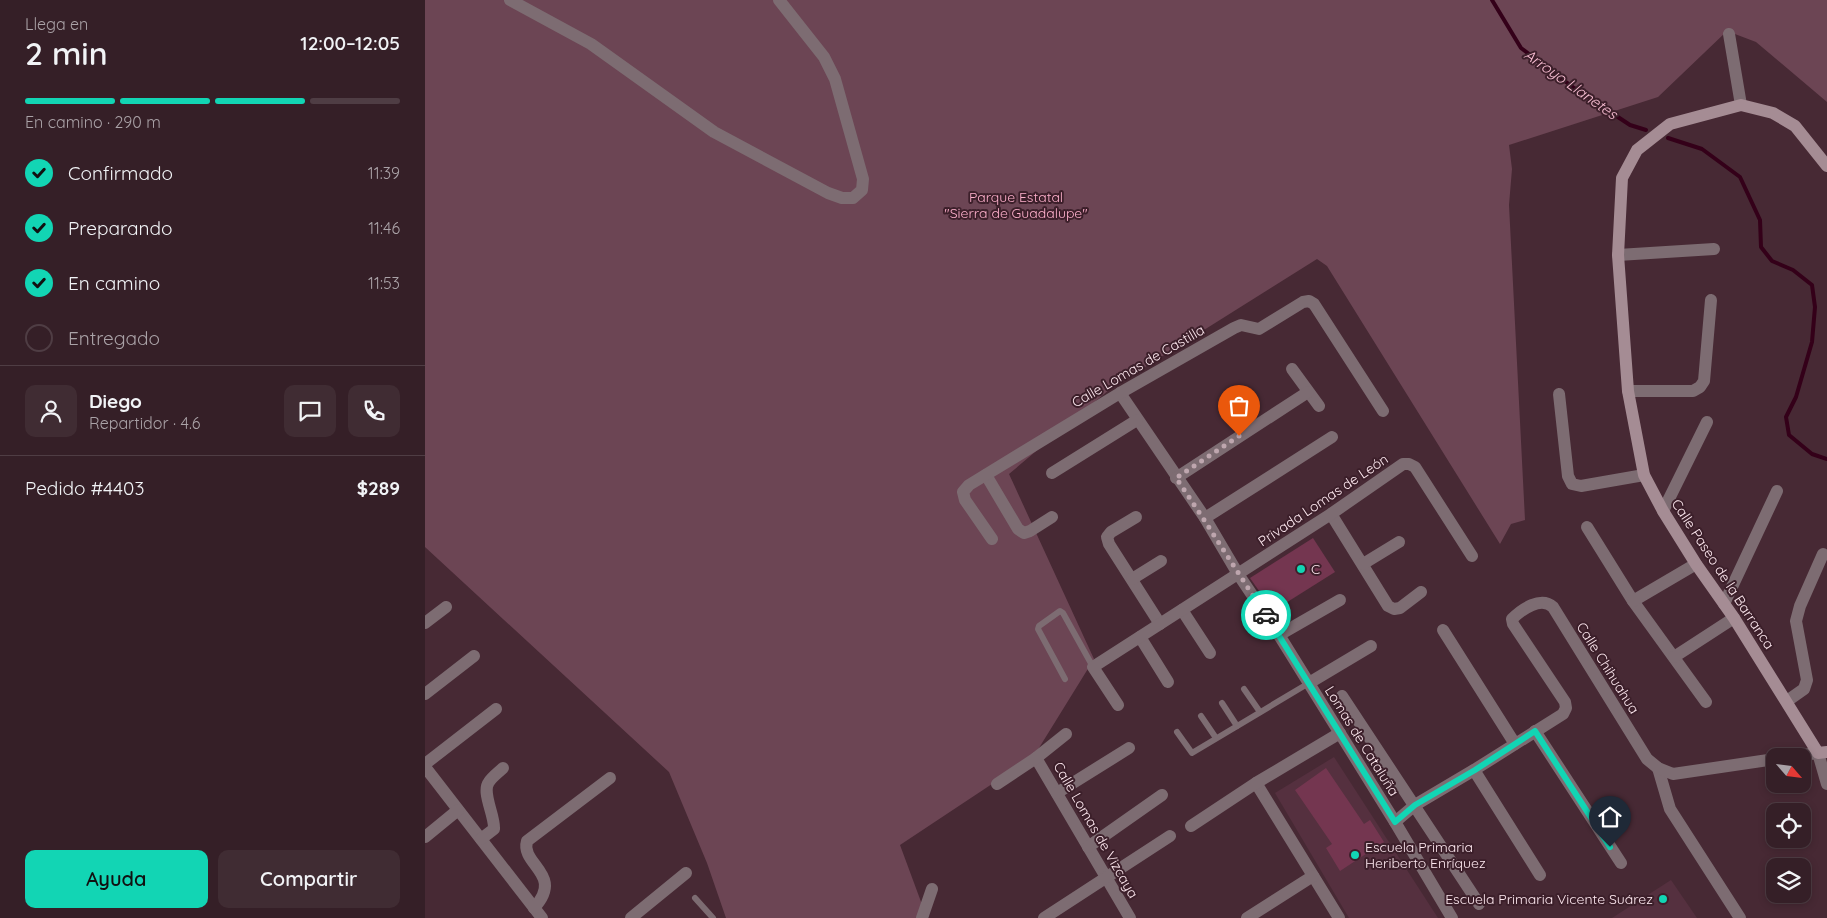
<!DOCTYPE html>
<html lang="es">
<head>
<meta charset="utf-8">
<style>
  body { margin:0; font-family:Quicksand,sans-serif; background:#402c33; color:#f1f3f6; height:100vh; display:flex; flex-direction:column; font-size:19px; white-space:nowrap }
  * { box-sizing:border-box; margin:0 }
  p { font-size:16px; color:#aaa2a7 }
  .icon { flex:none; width:28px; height:28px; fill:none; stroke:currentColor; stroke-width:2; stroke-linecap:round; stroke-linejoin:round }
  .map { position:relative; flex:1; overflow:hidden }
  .sheet { display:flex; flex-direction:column; background:#351f27; width:425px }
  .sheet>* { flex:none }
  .needle { width:32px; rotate:118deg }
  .fabs { position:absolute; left:1341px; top:748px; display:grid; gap:10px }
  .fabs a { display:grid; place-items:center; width:45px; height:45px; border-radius:10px; background:#351f27; box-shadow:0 2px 8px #0003,0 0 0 1px #4f3d44; font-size:25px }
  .pin { position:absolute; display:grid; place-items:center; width:42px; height:42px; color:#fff; margin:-51px -21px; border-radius:50% 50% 50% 0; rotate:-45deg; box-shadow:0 0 5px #0007 }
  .pin .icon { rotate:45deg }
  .courier { position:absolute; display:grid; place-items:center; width:50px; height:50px; margin:-25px; border:4px solid #12d5b4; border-radius:50%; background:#fff; color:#222; box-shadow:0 1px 6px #0007 }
  .summary em { font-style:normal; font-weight:600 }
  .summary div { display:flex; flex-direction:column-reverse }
  .summary { display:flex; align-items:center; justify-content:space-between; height:85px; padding:0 25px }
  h1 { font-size:32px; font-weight:600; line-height:38px }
  .bar { display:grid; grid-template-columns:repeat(4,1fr); gap:8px 5px; align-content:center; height:60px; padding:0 25px }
  .bar i { height:6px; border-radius:4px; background:#4f3d44 }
  .bar .selected { background:#12d5b4 }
  .bar p { grid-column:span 4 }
  .line { display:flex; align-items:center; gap:12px; padding:0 25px; border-top:1px solid #4f3d44 }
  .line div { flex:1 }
  .round { display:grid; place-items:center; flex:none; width:52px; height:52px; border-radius:10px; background:#402c33 }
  ol { padding:0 25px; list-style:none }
  li { display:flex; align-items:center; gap:15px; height:55px }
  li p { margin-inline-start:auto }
  li .icon { padding:5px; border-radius:50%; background:#12d5b4; color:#111; stroke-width:4 }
  li:last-child { color:#aaa2a7 }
  li i { width:28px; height:28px; border:2px solid #4f3d44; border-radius:50% }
  .primary-button { display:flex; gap:10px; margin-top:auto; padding:10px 25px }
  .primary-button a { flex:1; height:58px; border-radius:10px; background:#12d5b4; color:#111; font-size:20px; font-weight:600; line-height:58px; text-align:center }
  .primary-button a+a { background:#402c33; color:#f1f3f6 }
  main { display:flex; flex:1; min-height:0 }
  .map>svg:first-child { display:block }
  .built { fill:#55303f }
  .green { fill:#6c4554 }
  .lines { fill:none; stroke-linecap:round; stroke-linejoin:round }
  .stream { stroke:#340019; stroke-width:4 }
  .building { fill:#743650 }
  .lane { stroke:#7d6c72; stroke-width:6 }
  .street { stroke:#7d6c72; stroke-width:12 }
  .secondary { stroke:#a58c94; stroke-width:12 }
  .done { stroke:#bea6ae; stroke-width:5; stroke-dasharray:0 9 }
  .route { stroke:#12d5b4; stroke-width:6 }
  .poi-dot { fill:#12d5b4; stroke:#3c1f2a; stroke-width:2 }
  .labels { text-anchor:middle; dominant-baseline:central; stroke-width:4; stroke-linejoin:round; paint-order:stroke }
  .park-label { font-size:14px; fill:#feb0cc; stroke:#3c1f2a }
  .street-label { font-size:14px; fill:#fee9f0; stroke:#3c1f2a }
  .poi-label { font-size:14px; fill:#fee9f0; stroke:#3c1f2a; text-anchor:start }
  .water-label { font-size:15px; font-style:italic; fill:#f9bed3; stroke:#3c1f2a }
</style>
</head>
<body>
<main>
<section class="sheet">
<div class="summary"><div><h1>2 min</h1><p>Llega en</p></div><em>12:00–12:05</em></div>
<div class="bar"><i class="selected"></i><i class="selected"></i><i class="selected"></i><i></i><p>En camino · 290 m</p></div>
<ol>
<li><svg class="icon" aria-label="check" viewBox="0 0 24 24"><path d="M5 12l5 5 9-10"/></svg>Confirmado<p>11:39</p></li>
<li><svg class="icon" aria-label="check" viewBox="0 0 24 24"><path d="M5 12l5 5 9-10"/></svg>Preparando<p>11:46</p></li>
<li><svg class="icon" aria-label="check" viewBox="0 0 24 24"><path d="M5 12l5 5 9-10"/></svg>En camino<p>11:53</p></li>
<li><i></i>Entregado</li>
</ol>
<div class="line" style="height:90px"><a class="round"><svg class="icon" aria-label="person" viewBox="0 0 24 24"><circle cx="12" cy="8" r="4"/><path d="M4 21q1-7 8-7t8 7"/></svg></a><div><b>Diego</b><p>Repartidor · 4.6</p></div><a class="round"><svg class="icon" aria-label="chat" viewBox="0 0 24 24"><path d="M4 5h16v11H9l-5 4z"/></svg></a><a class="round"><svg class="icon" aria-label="phone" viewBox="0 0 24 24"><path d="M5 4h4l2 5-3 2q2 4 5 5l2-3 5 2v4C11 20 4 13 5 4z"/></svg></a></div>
<div class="line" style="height:65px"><div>Pedido #4403</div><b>$289</b></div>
<div class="primary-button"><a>Ayuda</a><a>Compartir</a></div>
</section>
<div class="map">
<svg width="1402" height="918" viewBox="0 0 1402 918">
  <rect width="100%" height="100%" fill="#472934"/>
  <g class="built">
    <polygon points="909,757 1013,918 924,918 850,793"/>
    <polygon points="1246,880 1272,918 1187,918"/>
  </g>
  <polygon class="green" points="0,0 1402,0 1402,102 1331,42 1302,31 1233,97 1084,145 1087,169 1084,205 1100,520 1086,524 1075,544 902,266 892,259 685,389 584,474 669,659 609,756 475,845 502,918 301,918 282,863 244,772 0,547"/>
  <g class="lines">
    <g class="stream">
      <polyline points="1067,0 1096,48 1149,88 1205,125 1221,130"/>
      <polyline points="1243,138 1277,149 1315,177 1335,220 1336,247 1347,261 1368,270 1387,285 1390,307 1387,342 1371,397 1361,417 1364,435 1387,454 1402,459"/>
    </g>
  </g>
  <g class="building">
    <polygon points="888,538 910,572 848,611 825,578"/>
    <polygon points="901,768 939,824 945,820 959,842 915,871 901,848 907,844 870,790"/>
  </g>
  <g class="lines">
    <g class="lane">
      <polyline points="640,679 613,629 614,626 635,611 638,613 668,667"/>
      <polyline points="819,689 835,712"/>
      <polyline points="797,703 812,726"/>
      <polyline points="776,716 791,738"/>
      <polyline points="752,732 767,753 884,683"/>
      <polyline points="270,898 288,918"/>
    </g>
    <g class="street">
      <polyline points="85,0 166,44 289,132 403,193 417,198 428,198 437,190 438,179 410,79 399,57 354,0"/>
      <polyline points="1304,34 1316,105"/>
      <polyline points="1193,255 1289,249"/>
      <polyline points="867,369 894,406"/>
      <polyline points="1203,391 1268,391 1275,387 1279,381 1286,300"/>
      <polyline points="695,393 780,518 813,574 854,635 970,822 1027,918"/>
      <polyline points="1134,394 1143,476 1147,484 1156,486 1219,475"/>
      <polyline points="627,473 712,420"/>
      <polyline points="561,475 593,529 599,533 605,531 627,517"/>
      <polyline points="751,478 883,392"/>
      <polyline points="1238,511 1282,422"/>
      <polyline points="906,514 963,606 969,609 975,608 996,592"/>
      <polyline points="711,517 686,532 682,537 684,544 735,624"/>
      <polyline points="780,518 907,437"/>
      <polyline points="1162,527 1208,601 1281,702"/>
      <polyline points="567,539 540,500 538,492 544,485 695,393 809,328 816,325 834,329 878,302 884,301 889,304 958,411"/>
      <polyline points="938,564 974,542"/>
      <polyline points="707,579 736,561"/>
      <polyline points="1208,601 1271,564"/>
      <polyline points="1299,604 1352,491"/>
      <polyline points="757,610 785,653"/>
      <polyline points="0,623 21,607"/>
      <polyline points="1018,630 1090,744"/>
      <polyline points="854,635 915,600"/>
      <polyline points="715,637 743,682"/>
      <polyline points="1249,657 1309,618"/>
      <polyline points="884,683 946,646"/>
      <polyline points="0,694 49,656"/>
      <polyline points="917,696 1054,904"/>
      <polyline points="1362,701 1379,689 1382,680 1371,621 1375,606 1398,554"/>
      <polyline points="693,705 668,667 906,514 978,464 984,464 990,467 1047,556"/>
      <polyline points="1110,731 1196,863"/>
      <polyline points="1369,756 1393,753 1402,784"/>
      <polyline points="611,758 705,918"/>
      <polyline points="0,764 71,709"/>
      <polyline points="0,767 117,918"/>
      <polyline points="1233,768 1245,809 1315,918"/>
      <polyline points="1049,770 1115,875"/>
      <polyline points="831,783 914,918"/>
      <polyline points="572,784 611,758 641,734"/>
      <polyline points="632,793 704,748"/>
      <path d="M 970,822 L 990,805 L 1049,770 L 1138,714 L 1141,708 L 1140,702 L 1088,624 L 1087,619 C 1097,609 1116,596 1128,607 L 1222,759 L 1233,768 L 1248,774 L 1350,759"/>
      <polyline points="766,826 831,783 915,733"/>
      <polyline points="0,837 33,810"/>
      <path d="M 56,839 L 69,829 C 70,815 56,792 64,782 C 67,777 74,772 78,768"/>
      <polyline points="663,847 737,795"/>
      <path d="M 109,908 C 140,874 95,865 102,841 L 185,778"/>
      <polyline points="206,918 261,873"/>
      <polyline points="497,918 507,889"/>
      <polyline points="619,918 745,836"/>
      <polyline points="822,918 888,876"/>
    </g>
    <polyline class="secondary" points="1402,166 1370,126 1348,113 1316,105 1245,124 1212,150 1197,178 1193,255 1203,391 1219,475 1238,511 1271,564 1309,618 1393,753 1402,752"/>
  </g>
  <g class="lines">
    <path class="done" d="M 814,436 L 751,478 C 782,523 810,569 841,615"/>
    <polyline class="route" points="841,615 970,822 990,805 1050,770 1110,731 1185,847"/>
  </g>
  <g class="poi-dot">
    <circle cx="876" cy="569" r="5"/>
    <circle cx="930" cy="855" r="5"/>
    <circle cx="1238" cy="899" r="5"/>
  </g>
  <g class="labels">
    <g class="park-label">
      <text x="591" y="197">Parque Estatal<tspan x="591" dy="16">"Sierra de Guadalupe"</tspan></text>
    </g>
    <g class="street-label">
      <text transform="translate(713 366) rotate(-30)">Calle Lomas de Castilla</text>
      <text transform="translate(898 500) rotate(-34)">Privada Lomas de León</text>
      <text transform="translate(1298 574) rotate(57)">Calle Paseo de la Barranca</text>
      <text transform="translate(1183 668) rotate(58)">Calle Chihuahua</text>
      <text transform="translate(937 741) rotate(58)">Lomas de Cataluña</text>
      <text transform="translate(671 830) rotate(60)">Calle Lomas de Vizcaya</text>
    </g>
    <g class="poi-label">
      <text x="886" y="569">C</text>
      <text x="940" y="847">Escuela Primaria<tspan x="940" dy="16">Heriberto Enríquez</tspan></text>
      <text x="1228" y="899" text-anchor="end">Escuela Primaria Vicente Suárez</text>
    </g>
    <g class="water-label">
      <text transform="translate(1146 84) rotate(35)">Arroyo Llanetes</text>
    </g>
  </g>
</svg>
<div class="fabs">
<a><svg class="needle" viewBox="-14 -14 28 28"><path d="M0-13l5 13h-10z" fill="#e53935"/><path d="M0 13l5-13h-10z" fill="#aaa2a7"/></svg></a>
<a><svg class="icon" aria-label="locate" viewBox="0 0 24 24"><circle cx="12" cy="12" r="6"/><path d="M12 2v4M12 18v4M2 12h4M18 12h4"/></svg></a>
<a><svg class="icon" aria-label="layers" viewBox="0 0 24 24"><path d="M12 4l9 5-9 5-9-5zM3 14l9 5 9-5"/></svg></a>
</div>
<div class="pin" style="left:814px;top:436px;background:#ea580c"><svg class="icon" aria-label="bag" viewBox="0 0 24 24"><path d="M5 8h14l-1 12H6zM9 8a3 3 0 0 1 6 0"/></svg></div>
<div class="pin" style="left:1185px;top:847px;background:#1f2937"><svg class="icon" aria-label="home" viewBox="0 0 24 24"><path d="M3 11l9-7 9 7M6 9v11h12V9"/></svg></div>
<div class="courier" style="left:841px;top:615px"><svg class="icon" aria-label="car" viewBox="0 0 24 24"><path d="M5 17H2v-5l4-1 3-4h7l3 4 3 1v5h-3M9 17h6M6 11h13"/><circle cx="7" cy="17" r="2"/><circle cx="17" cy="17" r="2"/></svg></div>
</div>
</main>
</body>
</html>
